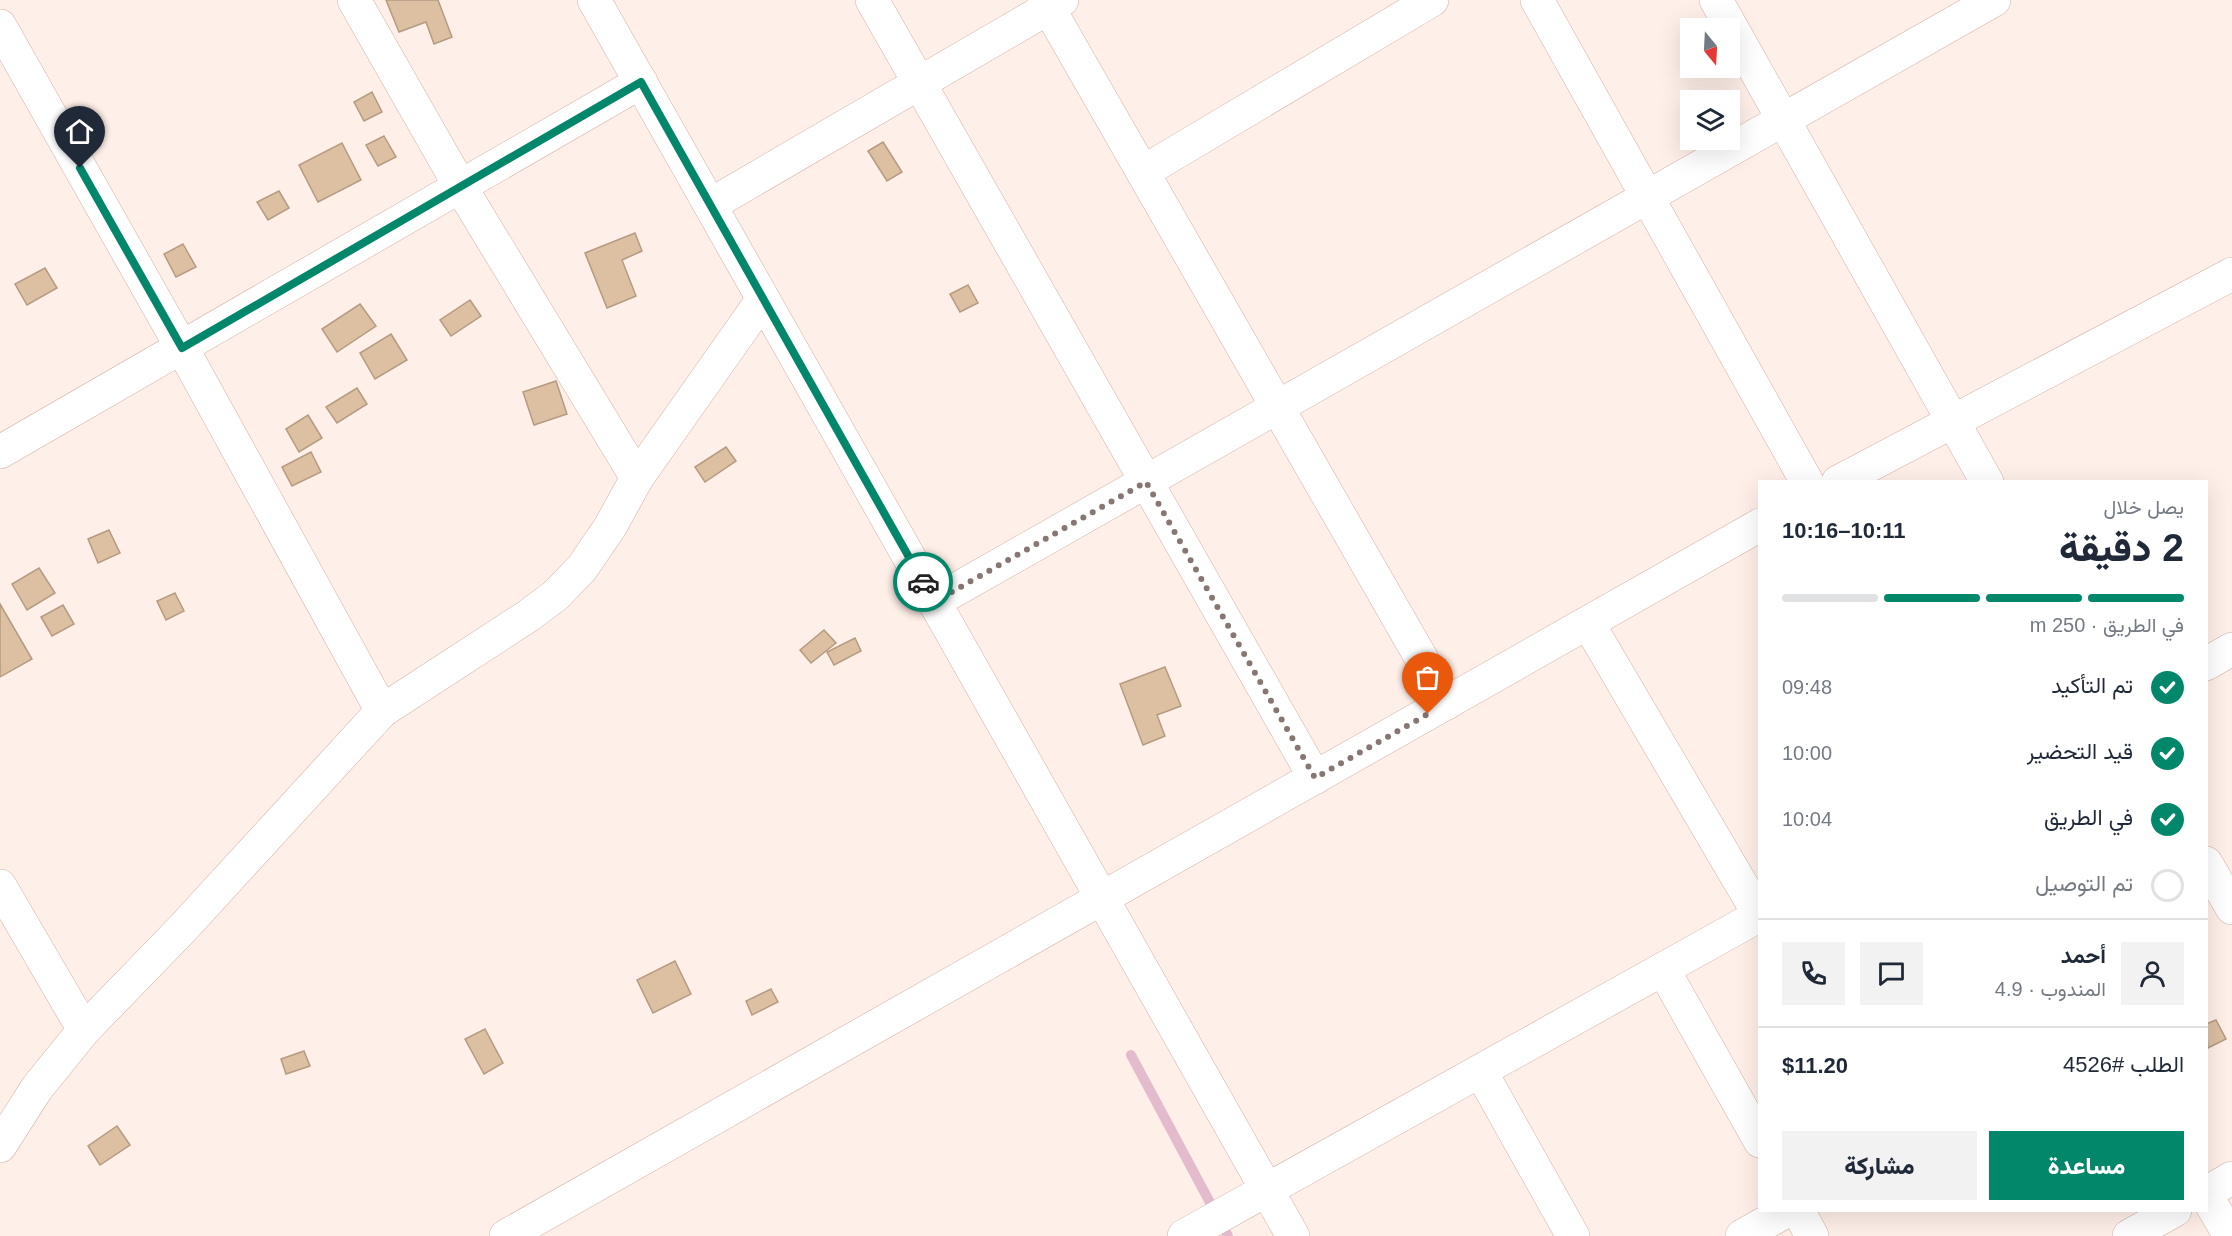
<!DOCTYPE html>
<html lang="ar">
<head>
<meta charset="utf-8">
<style>
  body { margin:0; font-family:Arial,Vazirmatn,sans-serif; background:#f2f2f3; color:#1f2937; direction:rtl; height:100vh; display:flex; flex-direction:column; font-size:22px; white-space:nowrap }
  * { box-sizing:border-box; margin:0 }
  p { font-size:20px; color:#747a83 }
  .icon { flex:none; width:33px; height:33px; fill:none; stroke:currentColor; stroke-width:2; stroke-linecap:round; stroke-linejoin:round }
  .map { position:relative; flex:1; overflow:hidden; direction:ltr }
  .side { position:absolute; left:1758px; top:480px; width:450px; height:732px; display:flex; flex-direction:column; background:#fff; border-radius:0px; box-shadow:0 6px 24px #0002; direction:rtl }
  .side>* { flex:none }
  .needle { width:39px; rotate:162deg }
  .buttons { position:absolute; left:1680px; top:18px; display:grid; gap:12px }
  .buttons a { display:grid; place-items:center; width:60px; height:60px; border-radius:0px; background:#fff; box-shadow:0 6px 24px #0002; font-size:30px }
  .pin { position:absolute; display:grid; place-items:center; width:51px; height:51px; color:#fff; margin:-62px -26px; border-radius:50% 50% 50% 0; rotate:-45deg; box-shadow:0 0 6px #0007 }
  .pin .icon { rotate:45deg }
  .courier { position:absolute; display:grid; place-items:center; width:60px; height:60px; margin:-30px; border:4px solid #03876b; border-radius:50%; background:#fff; color:#222; box-shadow:0 2px 8px #0007 }
  .overview em { font-style:normal; font-weight:800 }
  .overview div { display:flex; flex-direction:column-reverse }
  .overview { display:flex; align-items:center; justify-content:space-between; height:102px; padding:0 24px }
  h1 { font-size:39px; font-weight:800; line-height:45px }
  .bar { display:grid; grid-template-columns:repeat(4,1fr); gap:9px 6px; align-content:center; height:72px; padding:0 24px }
  .bar i { height:8px; border-radius:4px; background:#e0e1e3 }
  .bar .selected { background:#03876b }
  .bar p { grid-column:span 4 }
  .line { display:flex; align-items:center; gap:15px; padding:0 24px; border-top:2px solid #e0e1e3 }
  .line div { flex:1 }
  .round { display:grid; place-items:center; flex:none; width:63px; height:63px; border-radius:0px; background:#f2f2f3 }
  ol { padding:0 24px; list-style:none }
  li { display:flex; align-items:center; gap:18px; height:66px }
  li p { margin-inline-start:auto }
  li .icon { padding:6px; border-radius:50%; background:#03876b; color:#fff; stroke-width:4 }
  li:last-child { color:#747a83 }
  li i { width:33px; height:33px; border:3px solid #e0e1e3; border-radius:50% }
  .cta { display:flex; gap:12px; margin-top:auto; padding:12px 24px }
  .cta a { flex:1; height:69px; border-radius:0px; background:#03876b; color:#fff; font-size:24px; font-weight:800; line-height:69px; text-align:center }
  .cta a+a { background:#f2f2f3; color:#1f2937 }
  .map>svg:first-child { display:block }
  .lines { fill:none; stroke-linecap:round; stroke-linejoin:round }
  .stream { stroke:#e4bbcd; stroke-width:10 }
  .building { fill:#ddbfa1; stroke:#b49b81; stroke-width:1.5 }
  .minor-casing { stroke:#d4b0a2; stroke-width:34 }
  .minor { stroke:#fff; stroke-width:33 }
  .done { stroke:#877772; stroke-width:6; stroke-dasharray:0 10.8 }
  .route { stroke:#03876b; stroke-width:8 }
</style>
</head>
<body>
<div class="map">
<svg width="2232" height="1236" viewBox="0 0 2232 1236">
  <rect width="100%" height="100%" fill="#ffefe9"/>
  <g class="lines">
    <polyline class="stream" points="1131,1055 1228,1236"/>
  </g>
  <g class="building">
    <polygon points="386,0 438,0 452,37 434,44 426,22 399,32"/>
    <polygon points="372,92 382,112 364,121 354,102"/>
    <polygon points="384,136 396,157 378,166 366,145"/>
    <polygon points="883,142 902,172 887,181 868,151"/>
    <polygon points="342,143 361,180 318,202 299,165"/>
    <polygon points="279,191 289,208 268,220 257,202"/>
    <polygon points="635,233 642,251 622,260 636,296 607,308 585,253"/>
    <polygon points="183,244 196,267 176,277 164,254"/>
    <polygon points="45,268 57,288 27,305 15,284"/>
    <polygon points="968,285 978,303 960,312 950,294"/>
    <polygon points="470,300 481,316 451,336 440,320"/>
    <polygon points="360,304 376,326 337,352 322,329"/>
    <polygon points="391,334 407,360 375,379 360,353"/>
    <polygon points="556,381 567,414 534,425 523,392"/>
    <polygon points="357,388 367,404 337,423 326,407"/>
    <polygon points="308,415 322,438 299,452 286,429"/>
    <polygon points="726,447 736,461 705,482 695,467"/>
    <polygon points="311,452 321,472 292,486 282,467"/>
    <polygon points="109,530 120,553 98,563 88,539"/>
    <polygon points="39,568 55,593 27,610 12,584"/>
    <polygon points="175,593 184,611 166,620 157,601"/>
    <polygon points="0,604 32,659 0,677"/>
    <polygon points="63,605 74,624 52,636 41,617"/>
    <polygon points="824,630 836,643 811,663 800,650"/>
    <polygon points="855,638 861,651 834,665 827,652"/>
    <polygon points="1165,667 1181,706 1157,715 1165,736 1143,745 1120,684"/>
    <polygon points="675,961 691,994 653,1013 637,980"/>
    <polygon points="771,989 778,1002 752,1015 746,1001"/>
    <polygon points="2216,1020 2226,1039 2208,1048 2206,1024"/>
    <polygon points="485,1029 503,1063 484,1074 465,1039"/>
    <polygon points="304,1051 310,1066 286,1074 281,1059"/>
    <polygon points="117,1126 130,1145 100,1165 88,1146"/>
  </g>
  <g class="lines">
    <g class="minor-casing">
      <g id="minor">
        <polyline points="354,0 460,186 637,478"/>
        <polyline points="594,0 1293,1236"/>
        <polyline points="872,0 1315,778"/>
        <polyline points="1044,0 1447,703"/>
        <polyline points="1537,0 1807,482"/>
        <polyline points="1716,0 1987,482"/>
        <polyline points="0,26 182,348 382,711"/>
        <polyline points="1143,172 1432,0"/>
        <polyline points="710,205 1062,0"/>
        <polyline points="0,452 641,82"/>
        <polyline points="1838,482 2232,274"/>
        <polyline points="934,602 1994,0"/>
        <polyline points="1588,623 1760,916"/>
        <polyline points="2206,664 2232,649"/>
        <polyline points="2206,863 2232,908"/>
        <polyline points="0,886 84,1030"/>
        <polyline points="1663,969 1760,1141"/>
        <polyline points="1481,1072 1573,1236"/>
        <polyline points="0,1146 37,1088 84,1030 183,928 382,711 528,616 556,595 582,568 610,527 637,478 763,299"/>
        <polyline points="2206,1193 2232,1178"/>
        <polyline points="2206,1195 2230,1236"/>
        <polyline points="1798,1210 1812,1236"/>
        <polyline points="506,1236 1760,525"/>
        <polyline points="1184,1236 1760,915"/>
        <polyline points="1742,1236 1788,1210"/>
        <polyline points="2129,1236 2175,1210"/>
      </g>
    </g>
    <use href="#minor" class="minor"/>
  </g>
  <g class="lines">
    <polyline class="done" points="923,582 934,602 1146,482 1315,778 1428,714"/>
    <polyline class="route" points="80,168 182,348 641,82 923,582"/>
  </g>
</svg>
<div class="buttons">
<a><svg class="needle" viewBox="-14 -14 28 28"><path d="M0-13l5 13h-10z" fill="#e53935"/><path d="M0 13l5-13h-10z" fill="#747a83"/></svg></a>
<a><svg class="icon" aria-label="layers" viewBox="0 0 24 24"><path d="M12 4l9 5-9 5-9-5zM3 14l9 5 9-5"/></svg></a>
</div>
<div class="pin" style="left:1428px;top:714px;background:#ea580c"><svg class="icon" aria-label="bag" viewBox="0 0 24 24"><path d="M5 8h14l-1 12H6zM9 8a3 3 0 0 1 6 0"/></svg></div>
<div class="pin" style="left:80px;top:168px;background:#1f2937"><svg class="icon" aria-label="home" viewBox="0 0 24 24"><path d="M3 11l9-7 9 7M6 9v11h12V9"/></svg></div>
<div class="courier" style="left:923px;top:582px"><svg class="icon" aria-label="car" viewBox="0 0 24 24"><path d="M5 17H2v-5l4-1 3-4h7l3 4 3 1v5h-3M9 17h6M6 11h13"/><circle cx="7" cy="17" r="2"/><circle cx="17" cy="17" r="2"/></svg></div>
<section class="side">
<div class="overview"><div><h1>2 دقيقة</h1><p>يصل خلال</p></div><em>10:11–10:16</em></div>
<div class="bar"><i class="selected"></i><i class="selected"></i><i class="selected"></i><i></i><p>في الطريق · 250 m</p></div>
<ol>
<li><svg class="icon" aria-label="check" viewBox="0 0 24 24"><path d="M5 12l5 5 9-10"/></svg>تم التأكيد<p>09:48</p></li>
<li><svg class="icon" aria-label="check" viewBox="0 0 24 24"><path d="M5 12l5 5 9-10"/></svg>قيد التحضير<p>10:00</p></li>
<li><svg class="icon" aria-label="check" viewBox="0 0 24 24"><path d="M5 12l5 5 9-10"/></svg>في الطريق<p>10:04</p></li>
<li><i></i>تم التوصيل</li>
</ol>
<div class="line" style="height:108px"><a class="round"><svg class="icon" aria-label="person" viewBox="0 0 24 24"><circle cx="12" cy="8" r="4"/><path d="M4 21q1-7 8-7t8 7"/></svg></a><div><b>أحمد</b><p>المندوب · 4.9</p></div><a class="round"><svg class="icon" aria-label="chat" viewBox="0 0 24 24"><path d="M4 5h16v11H9l-5 4z"/></svg></a><a class="round"><svg class="icon" aria-label="phone" viewBox="0 0 24 24"><path d="M5 4h4l2 5-3 2q2 4 5 5l2-3 5 2v4C11 20 4 13 5 4z"/></svg></a></div>
<div class="line" style="height:78px"><div>الطلب #4526</div><b>$11.20</b></div>
<div class="cta"><a>مساعدة</a><a>مشاركة</a></div>
</section>
</div>
</body>
</html>
